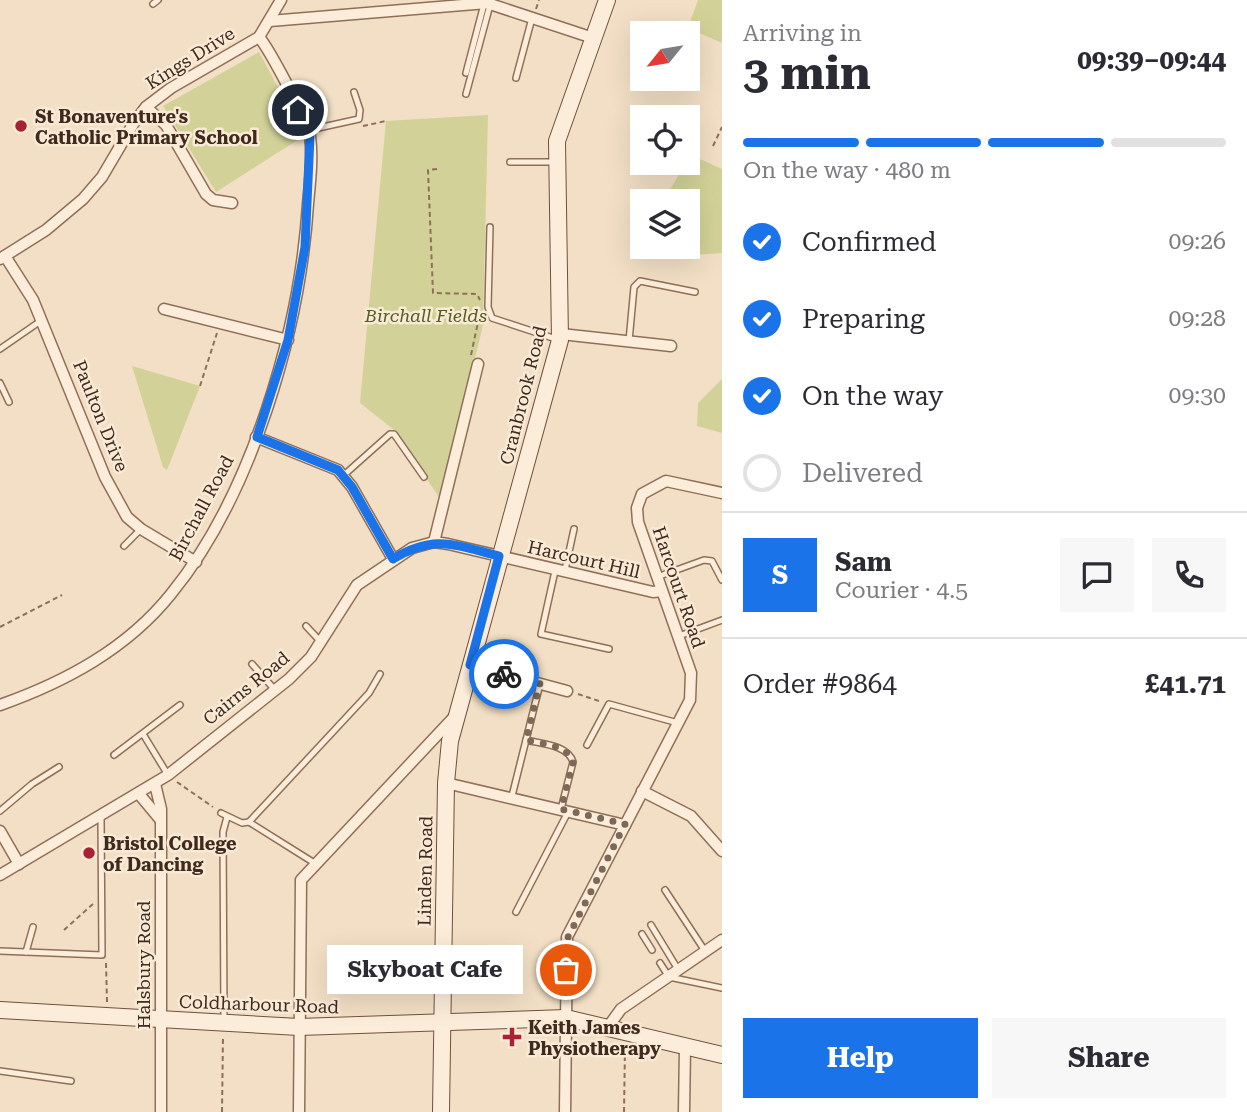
<!DOCTYPE html>
<html lang="en">
<head>
<meta charset="utf-8">
<style>
  body { margin:0; font-family:"Roboto Serif",serif; background:#f7f7f7; color:#2b2b33; height:100vh; display:flex; flex-direction:column; font-size:26px; white-space:nowrap }
  * { box-sizing:border-box; margin:0 }
  p { font-size:23px; color:#7c7c81 }
  .icon { flex:none; width:38px; height:38px; fill:none; stroke:currentColor; stroke-width:2; stroke-linecap:round; stroke-linejoin:round }
  .map { position:relative; flex:1; overflow:hidden }
  .side { display:flex; flex-direction:column; background:#fff; width:525px }
  .side>* { flex:none }
  .needle { width:46px; rotate:240deg }
  .buttons { position:absolute; left:630px; top:21px; display:grid; gap:14px }
  .buttons a { display:grid; place-items:center; width:70px; height:70px; border-radius:0px; background:#fff; box-shadow:0 7px 28px #0002; font-size:35px }
  .pin { position:absolute; display:grid; place-items:center; width:60px; height:60px; color:#fff; margin:-30px; border:4px solid #fff; border-radius:50%; box-shadow:0 2px 7px #0007 }
  .courier { position:absolute; display:grid; place-items:center; width:70px; height:70px; margin:-35px; border:5px solid #1a73e8; border-radius:50%; background:#fff; color:#222; box-shadow:0 2px 9px #0007 }
  .bubble { position:absolute; height:49px; border-radius:0px; background:#fff; box-shadow:0 7px 28px #0002; font-size:23px; font-weight:700; line-height:49px; text-align:center }
  .head em { font-style:normal; font-weight:700 }
  .head div { display:flex; flex-direction:column-reverse }
  .head { display:flex; align-items:center; justify-content:space-between; height:119px; padding:0 21px }
  h1 { font-size:46px; font-weight:700; line-height:52px }
  .bar { display:grid; grid-template-columns:repeat(4,1fr); gap:10px 7px; align-content:center; height:84px; padding:0 21px }
  .bar i { height:9px; border-radius:5px; background:#e1e1e2 }
  .bar .active { background:#1a73e8 }
  .bar p { grid-column:span 4 }
  .line { display:flex; align-items:center; gap:18px; padding:0 21px; border-top:2px solid #e1e1e2 }
  .line div { flex:1 }
  .round { display:grid; place-items:center; flex:none; width:74px; height:74px; border-radius:0px; background:#f7f7f7 }
  ol { padding:0 21px; list-style:none }
  li { display:flex; align-items:center; gap:21px; height:77px }
  li p { margin-inline-start:auto }
  li .icon { padding:7px; border-radius:50%; background:#1a73e8; color:#fff; stroke-width:4 }
  li:last-child { color:#7c7c81 }
  li i { width:38px; height:38px; border:4px solid #e1e1e2; border-radius:50% }
  .button { display:flex; gap:14px; margin-top:auto; padding:14px 21px }
  .button a { flex:1; height:80px; border-radius:0px; background:#1a73e8; color:#fff; font-size:28px; font-weight:700; line-height:80px; text-align:center }
  .button a+a { background:#f7f7f7; color:#2b2b33 }
  main { display:flex; flex:1; min-height:0 }
  .map>svg:first-child { display:block }
  .green { fill:#d2d298 }
  .lines { fill:none; stroke-linecap:round; stroke-linejoin:round }
  .service-casing { stroke:#906f59; stroke-width:8 }
  .minor-casing { stroke:#906f59; stroke-width:13 }
  .secondary-casing { stroke:#72503c; stroke-width:18 }
  .path { stroke:#906f59; stroke-width:2; stroke-dasharray:5 3.5; stroke-linecap:butt }
  .service { stroke:#fcedda; stroke-width:5 }
  .minor { stroke:#fcedda; stroke-width:10 }
  .secondary { stroke:#fcedda; stroke-width:16 }
  .done { stroke:#7e6958; stroke-width:7; stroke-dasharray:0 12.6 }
  .route { stroke:#1a73e8; stroke-width:9 }
  .poi-dot { fill:#a52334; stroke:#f9ead6; stroke-width:2.5 }
  .labels { text-anchor:middle; dominant-baseline:central; stroke-width:5; stroke-linejoin:round; paint-order:stroke }
  .street-label { font-size:18px; fill:#3f2a1e; stroke:#f9ead6 }
  .poi-label { font-size:18px; font-weight:bold; fill:#3f2a1e; stroke:#f9ead6; text-anchor:start }
  .park-label { font-size:18px; font-style:italic; fill:#555d23; stroke:#f9ead6 }
</style>
</head>
<body>
<main>
<div class="map">
<svg width="722" height="1112" viewBox="0 0 722 1112">
  <rect width="100%" height="100%" fill="#f2dfc5"/>
  <g class="green">
    <polygon points="698,0 722,0 722,43 688,28"/>
    <polygon points="259,52 304,136 216,192 163,106"/>
    <polygon points="488,115 483,325 441,500 393,429 360,403 386,121"/>
    <polygon points="691,155 722,169 722,253 644,258 647,247 688,247 688,201 663,201"/>
    <polygon points="132,366 200,386 167,470 163,467"/>
    <polygon points="722,379 722,433 697,426 698,403"/>
  </g>
  <g class="lines">
    <g class="service-casing">
      <g id="service">
        <polyline points="153,4 158,0"/>
        <polyline points="466,73 484,4"/>
        <polyline points="516,78 532,18"/>
        <polyline points="466,94 490,5"/>
        <polyline points="309,130 359,119 360,110 354,92"/>
        <polyline points="510,162 555,162"/>
        <polyline points="490,227 488,307 492,318 559,340"/>
        <polyline points="629,341 634,287 640,281 695,292"/>
        <polyline points="0,349 42,320"/>
        <polyline points="0,383 9,402"/>
        <polyline points="344,475 390,434 394,434 424,477"/>
        <polyline points="124,546 141,529"/>
        <polyline points="565,570 574,529"/>
        <polyline points="555,571 541,634 609,649"/>
        <polyline points="657,577 704,560 712,561 722,580"/>
        <polyline points="306,626 321,642"/>
        <polyline points="679,636 722,620"/>
        <polyline points="252,664 275,690"/>
        <polyline points="143,734 168,775"/>
        <path d="M 526,740 C 542,744 568,745 573,762 L 561,809"/>
        <polyline points="587,745 609,704 678,723"/>
        <polyline points="114,755 180,705"/>
        <polyline points="512,796 540,684"/>
        <polyline points="0,811 32,784 59,767"/>
        <polyline points="221,813 242,823 249,822 316,864"/>
        <polyline points="249,822 369,693 380,674"/>
        <polyline points="665,890 705,951"/>
        <polyline points="516,912 568,812"/>
        <polyline points="651,925 679,971"/>
        <polyline points="642,934 652,950"/>
        <polyline points="0,951 102,955 101,818"/>
        <polyline points="26,952 33,927"/>
        <polyline points="660,963 669,977 722,988"/>
        <polyline points="224,1019 223,832 227,817"/>
        <polyline points="0,1071 71,1081"/>
      </g>
    </g>
    <g class="minor-casing">
      <g id="minor">
        <polyline points="270,21 487,3 593,38"/>
        <polyline points="146,107 166,125 206,194 213,200 232,203"/>
        <polyline points="5,256 33,300 105,477 127,517 141,529 196,562"/>
        <polyline points="0,259 46,230 83,199 102,177 135,121 146,107 171,88 259,37 281,0"/>
        <polyline points="164,309 288,340"/>
        <polyline points="561,334 671,346"/>
        <polyline points="256,437 338,470 352,487 393,559"/>
        <polyline points="434,542 478,364"/>
        <polyline points="470,665 567,691"/>
        <path d="M 0,705 C 65,682 127,649 171,594 C 252,495 300,330 308,204 C 310,182 313,158 310,136 C 308,121 269,49 259,37"/>
        <polyline points="446,783 625,825"/>
        <polyline points="155,784 161,809 161,1112"/>
        <polyline points="642,791 691,816 722,851"/>
        <polyline points="139,794 159,818"/>
        <polyline points="0,831 19,864"/>
        <polyline points="0,875 168,775 289,679 311,657 357,585 412,548 434,542 448,544 653,592 662,591"/>
        <polyline points="608,1027 621,1009 722,940"/>
        <polyline points="299,1112 301,880 456,715"/>
        <polyline points="565,1112 567,937 690,700 691,673 638,522 637,508 642,494 666,481 722,493"/>
        <polyline points="684,1112 685,1047"/>
      </g>
    </g>
    <g class="secondary-casing">
      <g id="secondary">
        <polyline points="0,1010 299,1027 566,1018 722,1055"/>
        <polyline points="441,1112 446,783 450,741 560,340 557,141 607,0"/>
      </g>
    </g>
    <g class="path">
      <polyline points="536,9 539,0"/>
      <polyline points="363,126 386,121"/>
      <polyline points="713,146 722,127"/>
      <polyline points="437,169 428,170 433,293 477,294 480,300"/>
      <polyline points="471,355 480,313"/>
      <polyline points="200,386 217,333"/>
      <polyline points="0,627 62,595"/>
      <polyline points="578,694 599,701"/>
      <polyline points="177,782 213,807"/>
      <polyline points="64,930 94,903"/>
      <polyline points="106,963 107,1002"/>
      <polyline points="222,1112 223,1036"/>
      <polyline points="624,1112 625,1047"/>
    </g>
    <use href="#service" class="service"/>
    <use href="#minor" class="minor"/>
    <use href="#secondary" class="secondary"/>
  </g>
  <g class="lines">
    <path class="done" d="M 504,674 L 540,683 L 526,740 C 542,744 568,745 573,762 L 561,809 L 625,824 L 568,937 L 566,970"/>
    <path class="route" d="M 298,110 L 310,136 L 305,247 L 288,340 L 257,437 L 338,470 L 352,487 L 393,559 C 435,534 454,545 499,556 L 470,665 L 504,674"/>
  </g>
  <g class="poi-dot">
    <circle cx="21" cy="126" r="7"/>
    <circle cx="89" cy="853" r="7"/>
    <path d="M508.5 1026.5h7v7h7v7h-7v7h-7v-7h-7v-7h7z"/>
  </g>
  <g class="labels">
    <g class="street-label">
      <text transform="translate(190 58) rotate(-32)">Kings Drive</text>
      <text transform="translate(523 395) rotate(-76)">Cranbrook Road</text>
      <text transform="translate(101 416) rotate(68)">Paulton Drive</text>
      <text transform="translate(201 508) rotate(-62)">Birchall Road</text>
      <text transform="translate(584 559) rotate(13)">Harcourt Hill</text>
      <text transform="translate(679 587) rotate(71)">Harcourt Road</text>
      <text transform="translate(246 688) rotate(-39)">Cairns Road</text>
      <text transform="translate(425 871) rotate(-89)">Linden Road</text>
      <text transform="translate(143 965) rotate(-90)">Halsbury Road</text>
      <text transform="translate(259 1004) rotate(2)">Coldharbour Road</text>
    </g>
    <g class="poi-label">
      <text x="35" y="116">St Bonaventure's<tspan x="35" dy="21">Catholic Primary School</tspan></text>
      <text x="103" y="843">Bristol College<tspan x="103" dy="21">of Dancing</tspan></text>
      <text x="528" y="1027">Keith James<tspan x="528" dy="21">Physiotherapy</tspan></text>
    </g>
    <g class="park-label">
      <text x="426" y="315">Birchall Fields</text>
    </g>
  </g>
</svg>
<div class="buttons">
<a><svg class="needle" viewBox="-14 -14 28 28"><path d="M0-13l5 13h-10z" fill="#e53935"/><path d="M0 13l5-13h-10z" fill="#7c7c81"/></svg></a>
<a><svg class="icon" aria-label="locate" viewBox="0 0 24 24"><circle cx="12" cy="12" r="6"/><path d="M12 2v4M12 18v4M2 12h4M18 12h4"/></svg></a>
<a><svg class="icon" aria-label="layers" viewBox="0 0 24 24"><path d="M12 4l9 5-9 5-9-5zM3 14l9 5 9-5"/></svg></a>
</div>
<div class="pin" style="left:566px;top:970px;background:#ea580c"><svg class="icon" aria-label="bag" viewBox="0 0 24 24"><path d="M5 8h14l-1 12H6zM9 8a3 3 0 0 1 6 0"/></svg></div>
<div class="pin" style="left:298px;top:110px;background:#1f2937"><svg class="icon" aria-label="home" viewBox="0 0 24 24"><path d="M3 11l9-7 9 7M6 9v11h12V9"/></svg></div>
<div class="courier" style="left:504px;top:674px"><svg class="icon" aria-label="bike" viewBox="0 0 24 24"><circle cx="6" cy="16" r="4"/><circle cx="18" cy="16" r="4"/><path d="M6 16l4-8h5l3 8M10 8l3 8H6M13 5h3"/></svg></div>
<div class="bubble" style="left:327px;top:945px;width:196px">Skyboat Cafe</div>
</div>
<section class="side">
<div class="head"><div><h1>3 min</h1><p>Arriving in</p></div><em>09:39–09:44</em></div>
<div class="bar"><i class="active"></i><i class="active"></i><i class="active"></i><i></i><p>On the way · 480 m</p></div>
<ol>
<li><svg class="icon" aria-label="check" viewBox="0 0 24 24"><path d="M5 12l5 5 9-10"/></svg>Confirmed<p>09:26</p></li>
<li><svg class="icon" aria-label="check" viewBox="0 0 24 24"><path d="M5 12l5 5 9-10"/></svg>Preparing<p>09:28</p></li>
<li><svg class="icon" aria-label="check" viewBox="0 0 24 24"><path d="M5 12l5 5 9-10"/></svg>On the way<p>09:30</p></li>
<li><i></i>Delivered</li>
</ol>
<div class="line" style="height:126px"><b class="round" style="background:#1a73e8;color:#fff">S</b><div><b>Sam</b><p>Courier · 4.5</p></div><a class="round"><svg class="icon" aria-label="chat" viewBox="0 0 24 24"><path d="M4 5h16v11H9l-5 4z"/></svg></a><a class="round"><svg class="icon" aria-label="phone" viewBox="0 0 24 24"><path d="M5 4h4l2 5-3 2q2 4 5 5l2-3 5 2v4C11 20 4 13 5 4z"/></svg></a></div>
<div class="line" style="height:91px"><div>Order #9864</div><b>£41.71</b></div>
<div class="button"><a>Help</a><a>Share</a></div>
</section>
</main>
</body>
</html>
